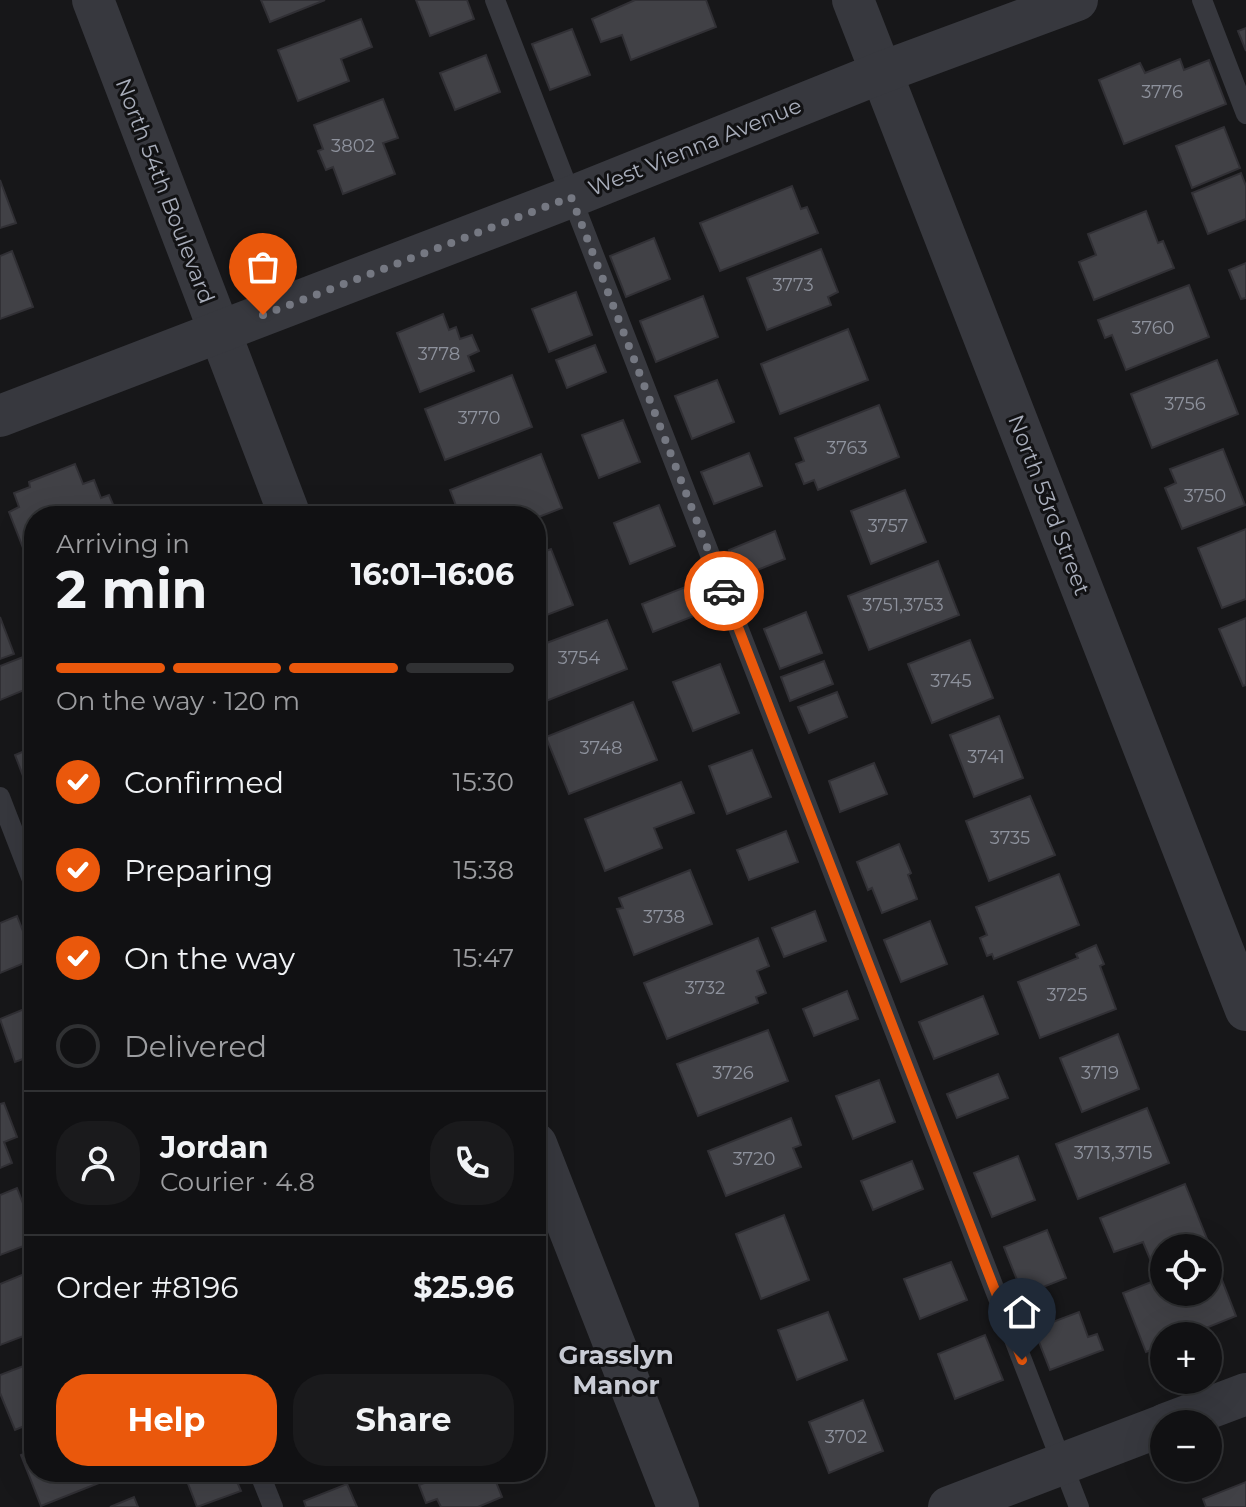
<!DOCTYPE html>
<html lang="en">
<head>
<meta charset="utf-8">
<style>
  body { margin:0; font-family:Montserrat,sans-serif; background:#1a1a1c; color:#f1f3f6; height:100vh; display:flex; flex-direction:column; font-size:30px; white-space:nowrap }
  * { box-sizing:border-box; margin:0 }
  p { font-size:26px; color:#9c9da0 }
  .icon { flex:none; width:44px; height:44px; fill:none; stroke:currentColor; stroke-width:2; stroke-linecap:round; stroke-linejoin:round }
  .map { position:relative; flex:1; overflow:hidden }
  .side { position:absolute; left:24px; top:506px; width:522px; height:976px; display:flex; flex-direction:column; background:#111113; border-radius:32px; box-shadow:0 8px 32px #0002,0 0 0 2px #303133 }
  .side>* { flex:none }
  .controls { position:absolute; left:1150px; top:1234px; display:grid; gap:16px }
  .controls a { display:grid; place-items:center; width:72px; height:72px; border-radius:50%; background:#111113; box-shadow:0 8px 32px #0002,0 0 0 2px #303133; font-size:40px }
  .pin { position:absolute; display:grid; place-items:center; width:68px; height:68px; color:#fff; margin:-82px -34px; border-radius:50% 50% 50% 0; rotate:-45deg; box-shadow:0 0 8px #0007 }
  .pin .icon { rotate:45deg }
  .courier { position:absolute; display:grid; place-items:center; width:80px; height:80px; margin:-40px; border:6px solid #ea580c; border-radius:50%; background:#fff; color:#222; box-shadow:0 2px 10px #0007 }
  .headline em { font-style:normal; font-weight:700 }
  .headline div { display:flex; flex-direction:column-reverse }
  .headline { display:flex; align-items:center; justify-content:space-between; height:136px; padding:0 32px }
  h1 { font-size:52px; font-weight:700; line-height:60px }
  .bar { display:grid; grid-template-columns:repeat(4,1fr); gap:12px 8px; align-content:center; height:96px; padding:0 32px }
  .bar i { height:10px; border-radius:6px; background:#303133 }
  .bar .active { background:#ea580c }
  .bar p { grid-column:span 4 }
  .line { display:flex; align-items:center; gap:20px; padding:0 32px; border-top:2px solid #303133 }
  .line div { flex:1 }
  .round { display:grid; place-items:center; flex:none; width:84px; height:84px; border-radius:32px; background:#1a1a1c }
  ol { padding:0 32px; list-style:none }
  li { display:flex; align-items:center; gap:24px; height:88px }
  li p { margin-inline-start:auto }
  li .icon { padding:8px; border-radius:50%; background:#ea580c; color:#fff; stroke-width:4 }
  li:last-child { color:#9c9da0 }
  li i { width:44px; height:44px; border:4px solid #303133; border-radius:50% }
  .primary-button { display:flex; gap:16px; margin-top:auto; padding:16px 32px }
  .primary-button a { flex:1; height:92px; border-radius:32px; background:#ea580c; color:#fff; font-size:32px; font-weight:700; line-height:92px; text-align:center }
  .primary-button a+a { background:#1a1a1c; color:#f1f3f6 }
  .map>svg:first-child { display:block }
  .building { fill:#414146; stroke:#313035; stroke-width:2 }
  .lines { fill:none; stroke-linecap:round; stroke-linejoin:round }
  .service { stroke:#37383e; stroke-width:20 }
  .minor { stroke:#37383e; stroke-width:42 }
  .done { stroke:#757882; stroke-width:8; stroke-dasharray:0 14.4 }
  .route { stroke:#ea580c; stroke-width:10 }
  .labels { text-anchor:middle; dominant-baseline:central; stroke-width:6; stroke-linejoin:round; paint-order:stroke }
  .number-label { font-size:18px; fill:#8e929d }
  .street-label { font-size:22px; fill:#a8adba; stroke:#121214 }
  .quarter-label { font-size:26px; font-weight:bold; fill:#c9ccd5; stroke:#121214 }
</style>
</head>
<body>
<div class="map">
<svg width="1246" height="1507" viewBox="0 0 1246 1507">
  <rect width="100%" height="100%" fill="#171719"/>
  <g class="building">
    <polygon points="261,0 325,0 270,22"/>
    <polygon points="416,0 467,0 474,19 430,36"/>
    <polygon points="635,0 706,0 716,27 631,60 622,35 601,42 592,19"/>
    <polygon points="361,19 372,47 341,59 349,81 298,101 278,50"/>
    <polygon points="1246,28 1246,51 1238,31"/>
    <polygon points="572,29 590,75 550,90 532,44"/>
    <polygon points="486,55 500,92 455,110 440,73"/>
    <polygon points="1180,59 1184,70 1209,60 1226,104 1124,144 1099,80 1140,63 1145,73"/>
    <polygon points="383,99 398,138 383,143 395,174 343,194 333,167 326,170 318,151 323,149 314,125"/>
    <polygon points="1224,127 1240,168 1192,188 1176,146"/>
    <polygon points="1241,173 1246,186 1246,219 1208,234 1192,193"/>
    <polygon points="0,180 16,223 0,228"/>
    <polygon points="792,186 801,209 807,207 818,233 720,271 700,223"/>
    <polygon points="1146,211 1158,243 1163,241 1174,268 1094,300 1079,262 1096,255 1088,234"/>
    <polygon points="654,238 670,279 626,297 610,256"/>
    <polygon points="821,249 838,292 828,297 831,305 767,330 747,278"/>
    <polygon points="12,251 33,307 0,319 0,256"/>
    <polygon points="1246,263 1246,298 1241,299 1229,270"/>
    <polygon points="1189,285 1209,337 1126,370 1112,335 1105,338 1098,320"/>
    <polygon points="576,292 592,335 549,352 532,309"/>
    <polygon points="703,296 718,337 656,362 640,321"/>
    <polygon points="443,314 449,330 456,327 460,339 472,335 479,351 468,356 474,371 420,392 397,333"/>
    <polygon points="848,329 868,380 780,414 761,364"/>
    <polygon points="595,345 606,372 567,388 556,360"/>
    <polygon points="1217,360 1238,414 1152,448 1131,394"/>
    <polygon points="512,375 532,427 445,460 425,409"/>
    <polygon points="717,380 734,422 692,439 675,396"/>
    <polygon points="879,405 899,457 818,490 814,480 804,484 796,464 804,461 795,438"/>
    <polygon points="623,420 640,462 599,478 582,435"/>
    <polygon points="1223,449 1245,505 1182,529 1165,488 1176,483 1170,469"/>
    <polygon points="749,453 762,486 714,504 701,472"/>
    <polygon points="541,454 562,508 536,518 536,516 460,516 450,490"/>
    <polygon points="75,464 83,484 94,480 101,498 109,495 118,516 34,516 34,576 9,512 19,507 14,493 30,487 29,482"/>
    <polygon points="905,490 926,542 871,564 851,511"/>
    <polygon points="659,505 675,546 630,564 614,523"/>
    <polygon points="1246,529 1246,599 1222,608 1198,548"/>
    <polygon points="775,531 785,559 740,577 729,550"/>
    <polygon points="551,549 573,605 536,619 536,555"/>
    <polygon points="938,561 959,615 869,650 848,596"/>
    <polygon points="688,586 699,614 653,632 642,604"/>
    <polygon points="806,612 822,653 780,669 764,629"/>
    <polygon points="0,617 14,654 0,659"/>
    <polygon points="1246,618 1246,685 1243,686 1219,629"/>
    <polygon points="607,620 627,669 536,705 536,647"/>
    <polygon points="970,640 993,698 932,723 908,664"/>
    <polygon points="23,657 34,686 0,700 0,666"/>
    <polygon points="824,661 833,684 790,701 781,677"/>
    <polygon points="720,664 739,713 693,731 673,682"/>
    <polygon points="837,692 847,717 809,733 798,707"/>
    <polygon points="633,702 657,760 569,794 546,737"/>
    <polygon points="999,716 1023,778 974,797 950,735"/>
    <polygon points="34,747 34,792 30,794 15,755"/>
    <polygon points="752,750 771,797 727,814 709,766"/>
    <polygon points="874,763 887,794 840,812 829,781"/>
    <polygon points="681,782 694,813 654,828 662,848 605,871 585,819"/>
    <polygon points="1030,796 1055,855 989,881 966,821"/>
    <polygon points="786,831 798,862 749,880 737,850"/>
    <polygon points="899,844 911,873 908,875 917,899 882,913 872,888 868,890 857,862"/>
    <polygon points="690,870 712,924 634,955 617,909 623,908 619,898"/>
    <polygon points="1059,874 1079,925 994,959 992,954 987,956 980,938 987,935 976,907"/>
    <polygon points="815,911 826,941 784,957 772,928"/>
    <polygon points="17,916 34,959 0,973 0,923"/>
    <polygon points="930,921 947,964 901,982 884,940"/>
    <polygon points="758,938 769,966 757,971 766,993 756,997 758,1003 667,1039 644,983"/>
    <polygon points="1096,945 1104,964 1100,966 1116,1009 1040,1038 1018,982 1078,958 1076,954"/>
    <polygon points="847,991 858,1019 814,1036 803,1009"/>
    <polygon points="983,996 998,1034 934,1059 919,1022"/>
    <polygon points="34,1005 34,1055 15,1062 0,1019"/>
    <polygon points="768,1030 788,1081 698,1116 677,1064"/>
    <polygon points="1118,1034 1139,1089 1082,1112 1060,1058"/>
    <polygon points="998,1074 1008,1098 957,1118 947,1094"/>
    <polygon points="879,1080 895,1122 853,1139 836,1096"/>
    <polygon points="4,1103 17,1137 4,1142 12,1163 0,1168 0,1104"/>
    <polygon points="1147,1108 1169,1163 1078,1199 1056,1144"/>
    <polygon points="791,1118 801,1145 793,1148 801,1167 726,1196 708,1151"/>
    <polygon points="1018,1156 1035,1200 992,1217 974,1173"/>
    <polygon points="912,1161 923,1189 873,1210 861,1181"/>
    <polygon points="1185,1184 1209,1244 1200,1248 1164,1248 1164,1262 1153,1266 1143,1242 1114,1252 1100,1218"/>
    <polygon points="17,1188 34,1232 34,1242 0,1255 0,1195"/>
    <polygon points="784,1215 809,1280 761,1299 736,1234"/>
    <polygon points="1047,1230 1066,1278 1023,1295 1004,1247"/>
    <polygon points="1213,1257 1236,1316 1186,1336 1164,1336 1164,1345 1146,1352 1123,1293 1164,1277 1164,1292 1208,1292 1208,1259"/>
    <polygon points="951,1262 967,1300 920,1319 904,1279"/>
    <polygon points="34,1270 34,1332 0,1345 0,1284"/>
    <polygon points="828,1312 847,1360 797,1380 778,1330"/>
    <polygon points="1079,1312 1088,1337 1097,1334 1103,1350 1050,1370 1034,1329"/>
    <polygon points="985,1335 1003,1380 955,1399 938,1354"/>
    <polygon points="34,1362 34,1422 15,1430 0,1393 0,1375"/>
    <polygon points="863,1400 883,1451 829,1473 809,1422"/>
    <polygon points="34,1450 34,1472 124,1473 41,1506 21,1455"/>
    <polygon points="210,1472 233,1472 241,1491 197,1507 187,1481"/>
    <polygon points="428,1472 499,1472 501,1475 494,1477 502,1497 478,1507 441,1507 437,1499 426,1503 419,1485 432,1480"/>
    <polygon points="1246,1482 1246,1507 1206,1507 1203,1499"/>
    <polygon points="347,1484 357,1507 306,1507 304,1501"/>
    <polygon points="134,1497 138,1507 110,1507"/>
  </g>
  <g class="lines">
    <g class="service">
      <polyline points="495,0 1079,1507"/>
      <polyline points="1202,0 1246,114"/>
      <polyline points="0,797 34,885"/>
      <polyline points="259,1472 273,1507"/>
    </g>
    <g class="minor">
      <polyline points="93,0 290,516"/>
      <polyline points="853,0 1246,1010"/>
      <polyline points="0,416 571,197 880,73 1077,0"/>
      <polyline points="536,1144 678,1507"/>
      <polyline points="1166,1424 1246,1394"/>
      <polyline points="949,1507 1164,1425"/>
    </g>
  </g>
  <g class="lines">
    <polyline class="done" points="263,315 571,197 724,591"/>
    <polyline class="route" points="724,591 1022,1360"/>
  </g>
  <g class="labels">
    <g class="number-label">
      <text x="1162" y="92">3776</text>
      <text x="353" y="146">3802</text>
      <text x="793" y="285">3773</text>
      <text x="1153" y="328">3760</text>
      <text x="439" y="354">3778</text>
      <text x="1185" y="404">3756</text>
      <text x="479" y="418">3770</text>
      <text x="847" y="448">3763</text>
      <text x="1205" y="496">3750</text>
      <text x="888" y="526">3757</text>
      <text x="903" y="605">3751,3753</text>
      <text x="579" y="658">3754</text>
      <text x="951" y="681">3745</text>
      <text x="601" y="748">3748</text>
      <text x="986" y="757">3741</text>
      <text x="1010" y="838">3735</text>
      <text x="664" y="917">3738</text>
      <text x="705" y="988">3732</text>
      <text x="1067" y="995">3725</text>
      <text x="733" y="1073">3726</text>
      <text x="1100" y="1073">3719</text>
      <text x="1113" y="1153">3713,3715</text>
      <text x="754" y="1159">3720</text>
      <text x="846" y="1437">3702</text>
    </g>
    <g class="street-label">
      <text transform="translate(695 147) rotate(-22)">West Vienna Avenue</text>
      <text transform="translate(165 191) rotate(69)">North 54th Boulevard</text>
      <text transform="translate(1049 505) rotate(69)">North 53rd Street</text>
    </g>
    <g class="quarter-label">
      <text x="616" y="1355">Grasslyn<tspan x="616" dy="30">Manor</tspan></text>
    </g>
  </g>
</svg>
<div class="controls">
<a><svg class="icon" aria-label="locate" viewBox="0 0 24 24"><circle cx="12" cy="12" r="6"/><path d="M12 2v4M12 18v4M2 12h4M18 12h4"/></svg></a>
<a>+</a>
<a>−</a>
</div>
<div class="pin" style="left:263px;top:315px;background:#ea580c"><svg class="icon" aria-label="bag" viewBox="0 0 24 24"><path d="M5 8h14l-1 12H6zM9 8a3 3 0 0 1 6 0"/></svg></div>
<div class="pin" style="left:1022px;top:1360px;background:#1f2937"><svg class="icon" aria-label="home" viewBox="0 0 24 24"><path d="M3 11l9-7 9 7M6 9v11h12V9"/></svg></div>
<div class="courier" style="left:724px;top:591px"><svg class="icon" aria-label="car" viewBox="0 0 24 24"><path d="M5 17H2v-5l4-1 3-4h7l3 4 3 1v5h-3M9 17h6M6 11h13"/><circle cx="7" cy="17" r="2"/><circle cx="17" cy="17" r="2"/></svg></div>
<section class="side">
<div class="headline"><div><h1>2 min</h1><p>Arriving in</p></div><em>16:01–16:06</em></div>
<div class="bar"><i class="active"></i><i class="active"></i><i class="active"></i><i></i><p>On the way · 120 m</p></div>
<ol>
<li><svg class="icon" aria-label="check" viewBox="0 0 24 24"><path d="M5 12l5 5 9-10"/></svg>Confirmed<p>15:30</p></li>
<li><svg class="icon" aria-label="check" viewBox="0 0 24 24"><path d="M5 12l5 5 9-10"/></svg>Preparing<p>15:38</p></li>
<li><svg class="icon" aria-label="check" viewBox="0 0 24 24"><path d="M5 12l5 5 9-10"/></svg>On the way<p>15:47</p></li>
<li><i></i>Delivered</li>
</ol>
<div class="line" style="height:144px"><a class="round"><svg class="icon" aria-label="person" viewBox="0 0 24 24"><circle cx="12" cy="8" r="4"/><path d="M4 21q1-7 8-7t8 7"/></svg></a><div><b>Jordan</b><p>Courier · 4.8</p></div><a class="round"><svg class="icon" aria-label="phone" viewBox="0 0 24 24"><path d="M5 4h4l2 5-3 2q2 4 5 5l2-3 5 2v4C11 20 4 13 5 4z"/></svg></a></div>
<div class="line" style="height:104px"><div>Order #8196</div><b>$25.96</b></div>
<div class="primary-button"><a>Help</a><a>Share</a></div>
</section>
</div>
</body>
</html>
